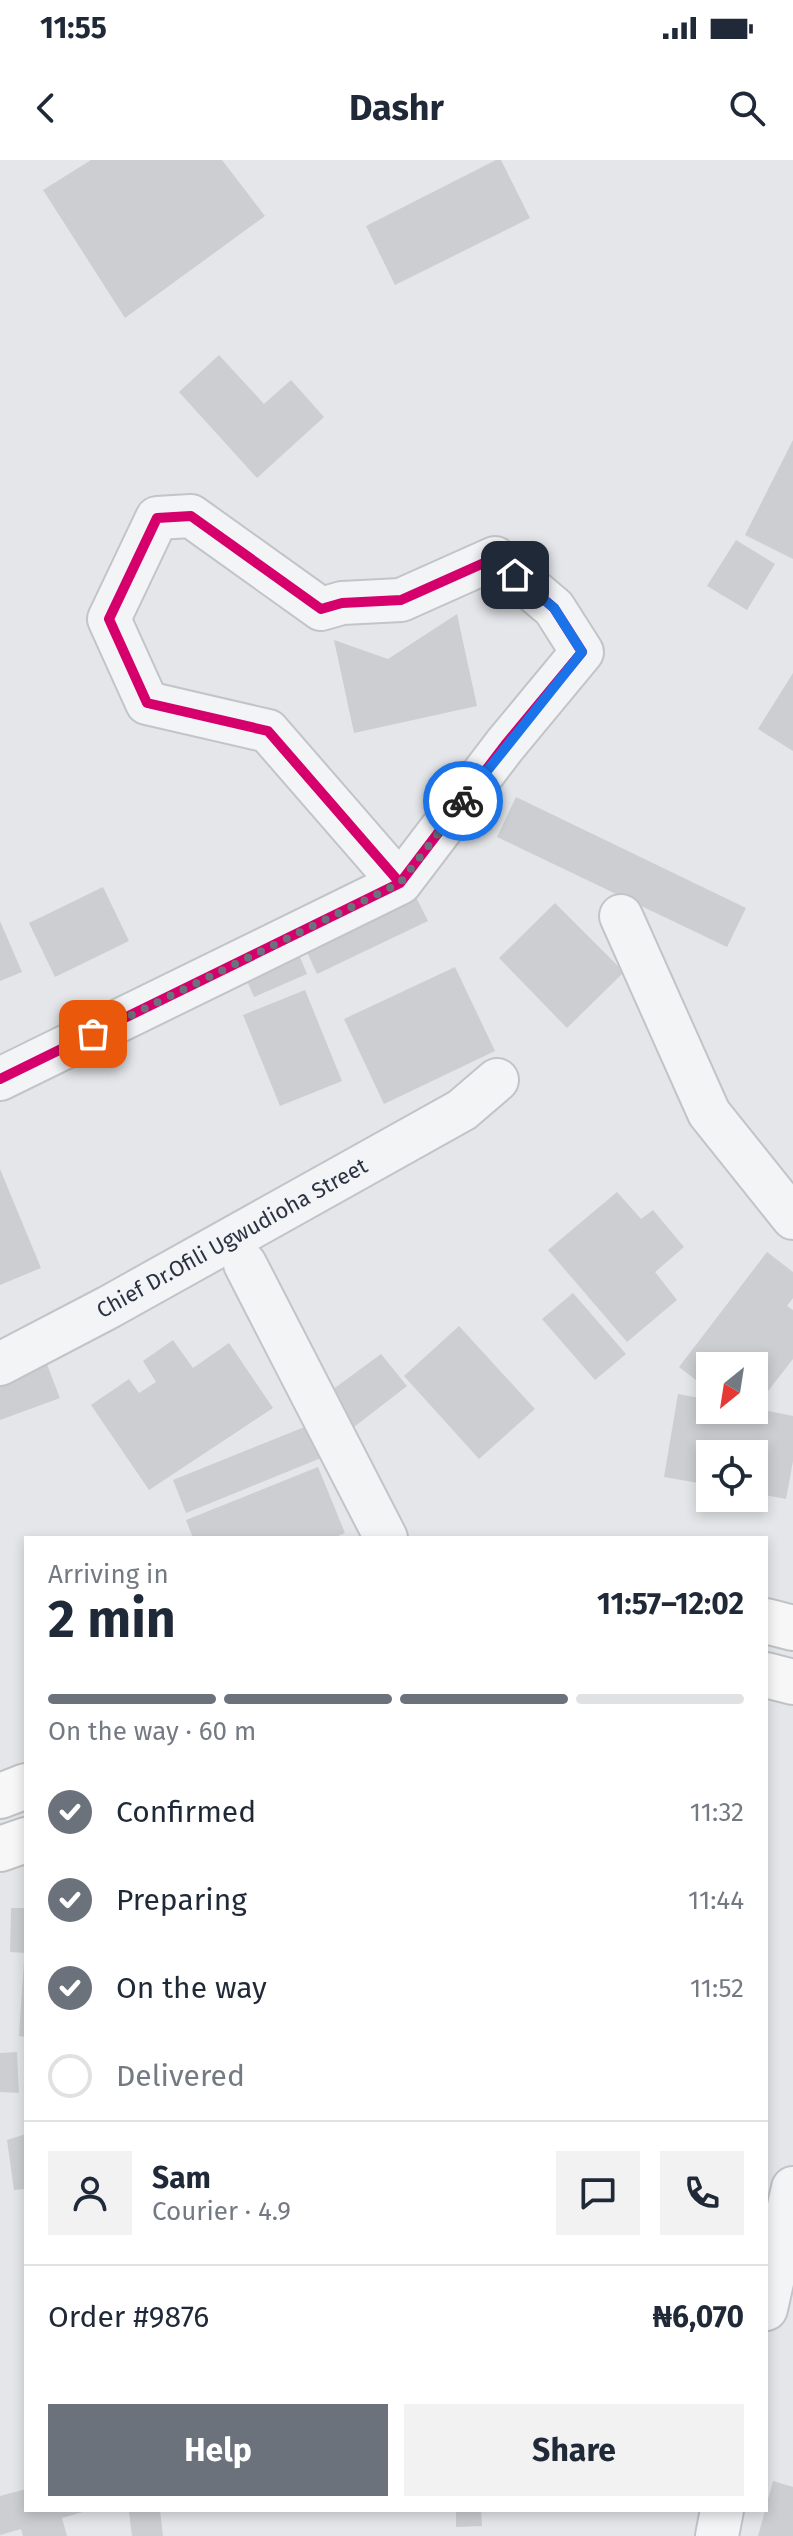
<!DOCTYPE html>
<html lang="en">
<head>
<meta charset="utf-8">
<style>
  body { margin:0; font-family:"Fira Sans",sans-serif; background:#f2f2f3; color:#1f2937; height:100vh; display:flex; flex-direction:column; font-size:30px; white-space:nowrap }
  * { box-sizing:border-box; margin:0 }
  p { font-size:26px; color:#747a83 }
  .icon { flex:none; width:44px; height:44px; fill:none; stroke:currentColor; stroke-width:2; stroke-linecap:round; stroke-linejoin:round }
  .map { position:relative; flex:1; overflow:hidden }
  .sheet { position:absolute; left:24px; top:1376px; width:744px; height:976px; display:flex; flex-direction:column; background:#fff; border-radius:0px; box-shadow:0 4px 12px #0003 }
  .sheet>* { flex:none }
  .needle { width:52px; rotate:210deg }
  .fabs { position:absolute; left:696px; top:1192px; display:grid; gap:16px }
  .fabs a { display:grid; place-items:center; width:72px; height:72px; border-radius:0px; background:#fff; box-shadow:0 4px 12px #0003; font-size:40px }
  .pin { position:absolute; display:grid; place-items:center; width:68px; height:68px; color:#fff; margin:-34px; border-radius:16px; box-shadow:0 4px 12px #0006 }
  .courier { position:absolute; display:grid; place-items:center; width:80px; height:80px; margin:-40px; border:6px solid #1a73e8; border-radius:50%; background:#fff; color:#222; box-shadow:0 2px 10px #0007 }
  .head em { font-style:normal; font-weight:700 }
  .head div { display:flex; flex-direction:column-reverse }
  .head { display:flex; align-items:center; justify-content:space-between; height:136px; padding:0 24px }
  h1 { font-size:52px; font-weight:700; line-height:60px }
  .bar { display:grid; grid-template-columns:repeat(4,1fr); gap:12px 8px; align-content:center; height:96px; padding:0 24px }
  .bar i { height:10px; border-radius:6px; background:#e0e1e3 }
  .bar .current { background:#6c727c }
  .bar p { grid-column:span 4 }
  .line { display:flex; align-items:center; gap:20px; padding:0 24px; border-top:2px solid #e0e1e3 }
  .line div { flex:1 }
  .round { display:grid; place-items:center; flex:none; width:84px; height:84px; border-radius:0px; background:#f2f2f3 }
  ol { padding:0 24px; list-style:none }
  li { display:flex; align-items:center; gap:24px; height:88px }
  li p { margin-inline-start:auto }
  li .icon { padding:8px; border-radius:50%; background:#6c727c; color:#fff; stroke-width:4 }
  li:last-child { color:#747a83 }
  li i { width:44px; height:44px; border:4px solid #e0e1e3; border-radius:50% }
  .cta { display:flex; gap:16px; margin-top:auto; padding:16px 24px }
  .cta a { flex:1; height:92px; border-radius:0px; background:#6c727c; color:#fff; font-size:32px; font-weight:700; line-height:92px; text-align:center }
  .cta a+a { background:#f2f2f3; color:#1f2937 }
  .status { display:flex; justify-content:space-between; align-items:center; height:56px; padding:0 40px; background:#fff; direction:ltr }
  .status svg { height:22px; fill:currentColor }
  header { display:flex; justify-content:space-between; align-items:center; height:104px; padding:0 24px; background:#fff; font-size:36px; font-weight:700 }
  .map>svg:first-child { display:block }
  .building { fill:#ccced1 }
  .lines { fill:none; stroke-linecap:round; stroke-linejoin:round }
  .minor-casing { stroke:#c2c4c7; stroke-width:46 }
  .major-casing { stroke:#c0c3c6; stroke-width:48 }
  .minor { stroke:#f3f4f6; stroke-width:42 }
  .major { stroke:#f7f7f7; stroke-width:44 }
  .cycleway-casing { stroke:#f2f4f7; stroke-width:15 }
  .cycleway { stroke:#d6006c; stroke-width:10 }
  .done { stroke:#6c727c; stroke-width:8; stroke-dasharray:0 14.4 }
  .route { stroke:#1a73e8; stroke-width:10 }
  .labels { text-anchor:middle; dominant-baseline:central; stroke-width:6; stroke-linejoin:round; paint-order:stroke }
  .street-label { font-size:22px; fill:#2b3341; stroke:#f2f4f7 }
</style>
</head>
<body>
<div class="status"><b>11:55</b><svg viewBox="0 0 49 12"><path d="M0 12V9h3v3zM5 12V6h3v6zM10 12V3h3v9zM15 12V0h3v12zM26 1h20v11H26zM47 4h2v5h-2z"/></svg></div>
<header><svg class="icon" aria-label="back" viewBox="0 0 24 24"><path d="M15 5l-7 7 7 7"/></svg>Dashr<svg class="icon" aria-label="search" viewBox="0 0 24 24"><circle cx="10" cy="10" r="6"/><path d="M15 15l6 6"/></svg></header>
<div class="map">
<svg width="793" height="2376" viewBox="0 0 793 2376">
  <rect width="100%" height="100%" fill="#e4e6e9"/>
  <g class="building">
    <polygon points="91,0 222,0 265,56 125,158 43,30"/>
    <polygon points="496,0 501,0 530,58 395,125 366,66"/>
    <polygon points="219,195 264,244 291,220 324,257 257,318 179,232"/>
    <polygon points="793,280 793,399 745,375"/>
    <polygon points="736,380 775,404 747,450 707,426"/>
    <polygon points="457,454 477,546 354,573 334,480 388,499"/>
    <polygon points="793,513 793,591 758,569"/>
    <polygon points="516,637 746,748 727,787 497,677"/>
    <polygon points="103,727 129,781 55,817 29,763"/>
    <polygon points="411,727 428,761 317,814 301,779"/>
    <polygon points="555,743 624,812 567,868 499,798"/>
    <polygon points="0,761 22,812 0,821"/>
    <polygon points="295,785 307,814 254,837 241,807"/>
    <polygon points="455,807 495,891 384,944 344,859"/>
    <polygon points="305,830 342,921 280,946 243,855"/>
    <polygon points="0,1009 41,1108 0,1125"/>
    <polygon points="617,1032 641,1059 653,1050 684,1087 655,1112 677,1140 627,1182 548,1090"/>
    <polygon points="767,1092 793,1112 793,1138 787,1146 793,1150 793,1199 765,1235 754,1227 754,1206 710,1206 710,1231 679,1207"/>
    <polygon points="573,1133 626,1194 595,1220 542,1159"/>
    <polygon points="459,1166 535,1249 479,1299 404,1216"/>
    <polygon points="173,1180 193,1208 229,1183 273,1248 149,1330 91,1245 129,1219 139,1233 156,1222 143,1201"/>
    <polygon points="381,1194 407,1226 354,1267 328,1233"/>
    <polygon points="46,1202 60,1238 0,1260 0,1219"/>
    <polygon points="678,1234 710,1240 710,1250 754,1248 793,1256 793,1301 786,1339 754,1333 754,1294 710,1294 710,1325 664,1317"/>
    <polygon points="307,1266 321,1298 186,1353 173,1320"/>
    <polygon points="318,1307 345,1373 333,1378 193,1378 186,1360"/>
    <polygon points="11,1748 26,1748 26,1793 10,1792"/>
    <polygon points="24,1801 26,1801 26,1877 19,1876"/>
    <polygon points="17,1892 19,1933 0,1932 0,1893"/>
    <polygon points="26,1974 26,2029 14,2030 7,1980"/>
    <polygon points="773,2321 793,2327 793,2376 758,2376"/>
    <polygon points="26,2329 26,2350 86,2351 62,2358 67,2376 23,2376 21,2369 0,2375 0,2336"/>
    <polygon points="160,2350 163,2376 132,2376 129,2352"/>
    <polygon points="456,2350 481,2350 482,2366 456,2367"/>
  </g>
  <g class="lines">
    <g class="minor-casing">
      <g id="minor">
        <polyline points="621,756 709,953 793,1058"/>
        <polyline points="0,919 400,723 505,585 582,492 554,448 495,398 401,440 342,443 321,449 191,356 157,358 109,459 147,543 268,571 400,723"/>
        <polyline points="245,1104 386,1378"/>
        <polyline points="0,1204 109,1147 462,950 497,920"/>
        <polyline points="766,2149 793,2028"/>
        <polyline points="717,2376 722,2350"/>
      </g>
    </g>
    <g class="major-casing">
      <g id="major">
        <polyline points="766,1461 793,1468"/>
        <polyline points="766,1515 793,1522"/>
        <polyline points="0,1636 26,1626"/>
        <polyline points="0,1689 26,1680"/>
      </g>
    </g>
    <use href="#minor" class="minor"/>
    <use href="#major" class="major"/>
    <g class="cycleway-casing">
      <polyline id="cycleway" points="0,919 400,723 505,585 582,492 554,448 495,398 401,440 342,443 321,449 191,356 157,358 109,459 147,543 268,571 400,723"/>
    </g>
    <use href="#cycleway" class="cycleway"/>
  </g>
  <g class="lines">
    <polyline class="done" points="93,874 400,723 463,641"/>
    <polyline class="route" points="463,641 582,492 554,448 515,415"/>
  </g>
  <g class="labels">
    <g class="street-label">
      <text transform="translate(232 1078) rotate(-29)">Chief Dr.Ofili Ugwudioha Street</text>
    </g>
  </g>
</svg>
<div class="fabs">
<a><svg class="needle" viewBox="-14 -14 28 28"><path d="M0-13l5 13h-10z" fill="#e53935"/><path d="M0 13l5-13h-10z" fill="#747a83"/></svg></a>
<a><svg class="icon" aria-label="locate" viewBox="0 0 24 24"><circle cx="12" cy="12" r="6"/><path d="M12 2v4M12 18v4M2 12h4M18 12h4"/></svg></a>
</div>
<div class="pin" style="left:93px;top:874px;background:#ea580c"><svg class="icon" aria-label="bag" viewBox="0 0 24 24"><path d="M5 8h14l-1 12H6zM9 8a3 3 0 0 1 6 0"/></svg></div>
<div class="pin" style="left:515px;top:415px;background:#1f2937"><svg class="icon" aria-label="home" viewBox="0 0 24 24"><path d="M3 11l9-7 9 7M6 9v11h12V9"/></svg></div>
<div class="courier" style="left:463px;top:641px"><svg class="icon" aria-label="bike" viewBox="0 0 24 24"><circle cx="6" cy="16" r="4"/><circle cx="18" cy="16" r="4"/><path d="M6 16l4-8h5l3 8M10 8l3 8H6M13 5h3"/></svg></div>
<section class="sheet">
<div class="head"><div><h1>2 min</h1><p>Arriving in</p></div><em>11:57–12:02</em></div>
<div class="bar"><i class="current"></i><i class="current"></i><i class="current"></i><i></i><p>On the way · 60 m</p></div>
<ol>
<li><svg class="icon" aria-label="check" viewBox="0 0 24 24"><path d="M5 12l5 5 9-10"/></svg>Confirmed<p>11:32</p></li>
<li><svg class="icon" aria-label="check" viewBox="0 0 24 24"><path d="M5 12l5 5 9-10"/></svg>Preparing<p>11:44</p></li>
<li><svg class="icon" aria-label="check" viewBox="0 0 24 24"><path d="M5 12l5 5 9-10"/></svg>On the way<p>11:52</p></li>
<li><i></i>Delivered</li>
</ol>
<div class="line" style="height:144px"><a class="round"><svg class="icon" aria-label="person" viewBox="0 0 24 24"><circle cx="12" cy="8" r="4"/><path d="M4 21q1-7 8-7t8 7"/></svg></a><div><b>Sam</b><p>Courier · 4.9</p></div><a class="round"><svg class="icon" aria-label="chat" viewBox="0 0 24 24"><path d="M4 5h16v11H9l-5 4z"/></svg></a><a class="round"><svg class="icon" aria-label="phone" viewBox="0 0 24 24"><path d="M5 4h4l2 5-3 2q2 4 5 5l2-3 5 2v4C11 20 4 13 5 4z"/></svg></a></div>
<div class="line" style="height:104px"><div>Order #9876</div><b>₦6,070</b></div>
<div class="cta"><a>Help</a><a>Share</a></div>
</section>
</div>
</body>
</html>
